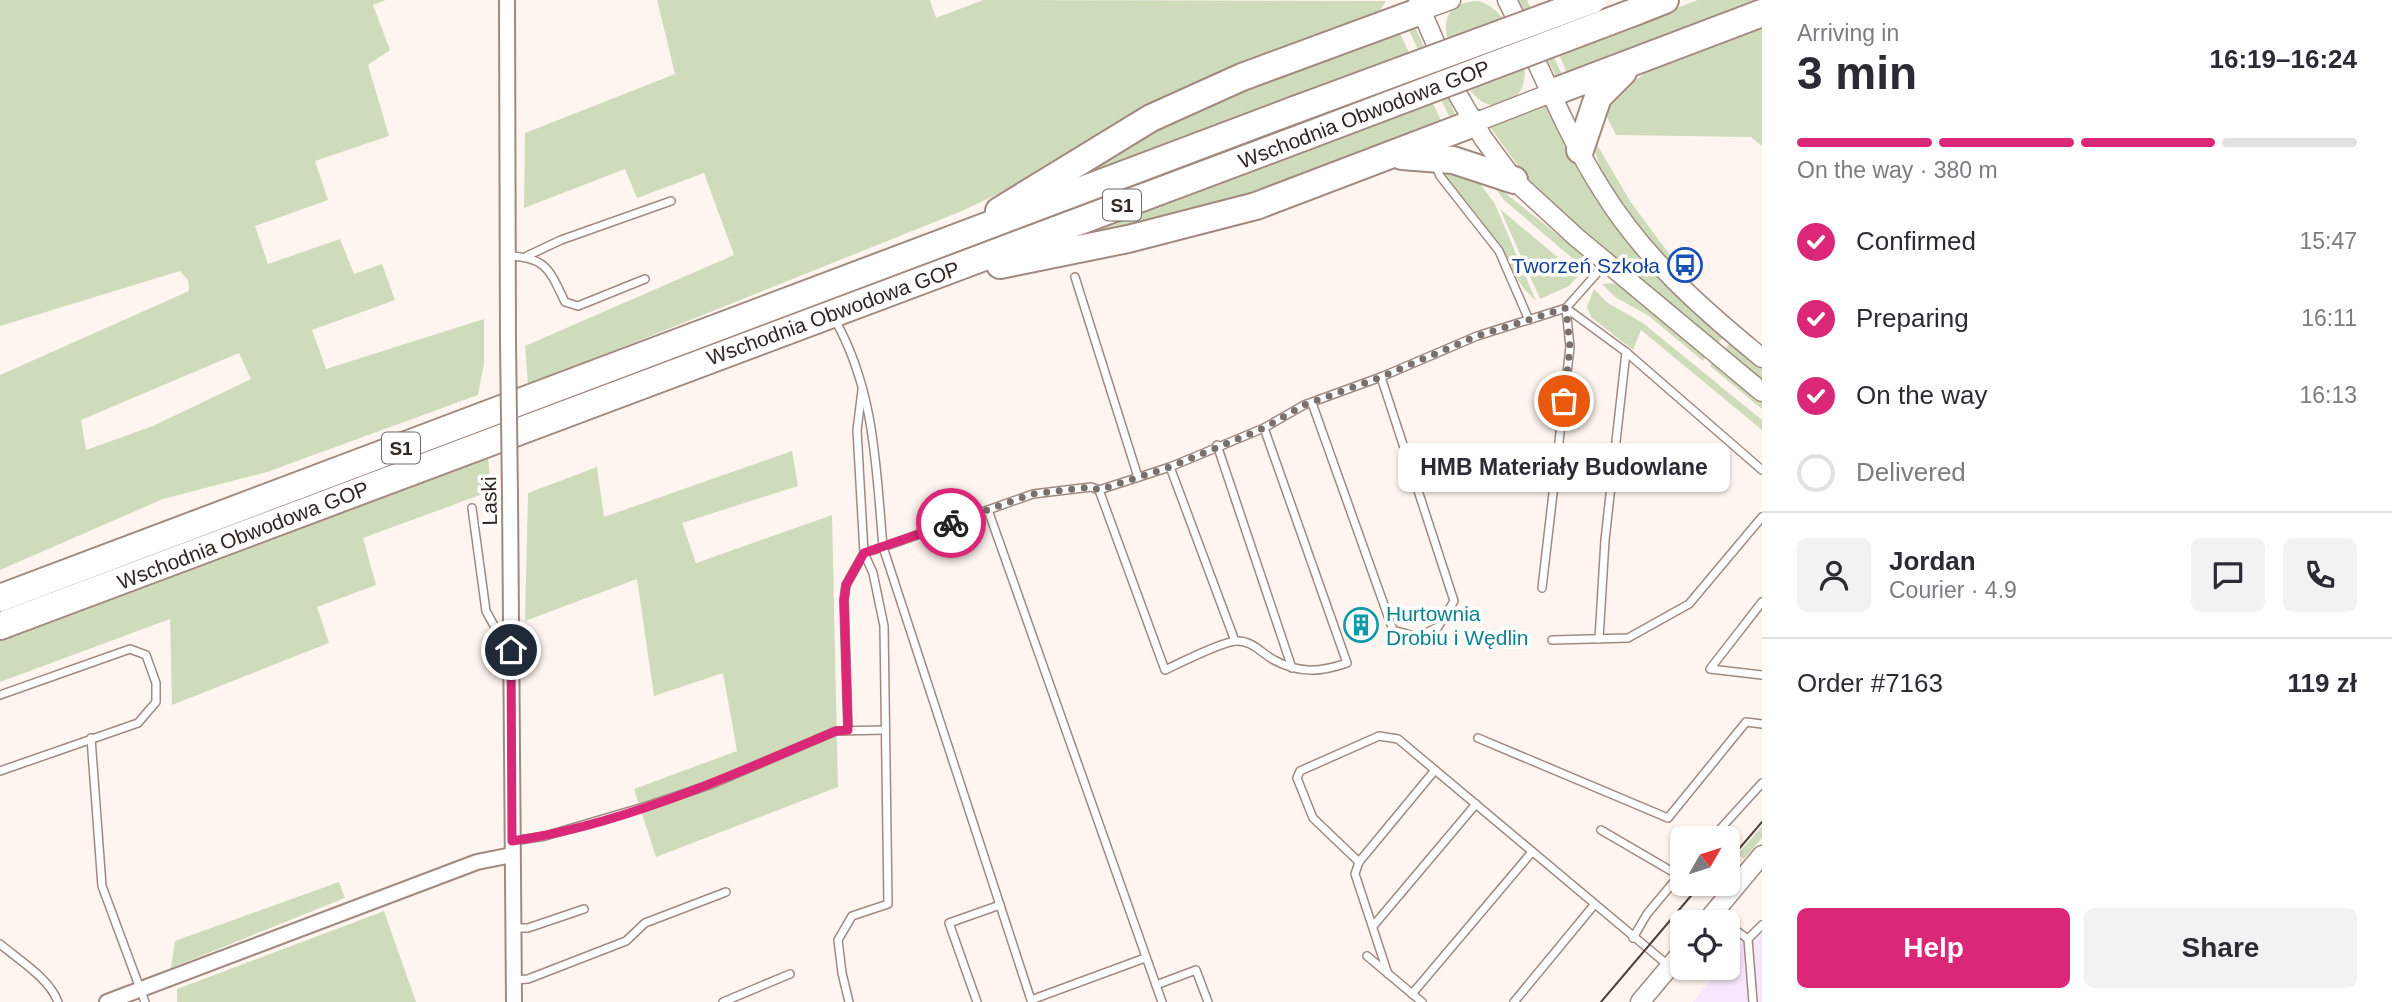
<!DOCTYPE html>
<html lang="en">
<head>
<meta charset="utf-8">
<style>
  body { margin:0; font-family:Helvetica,sans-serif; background:#f2f2f3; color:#2b2b33; height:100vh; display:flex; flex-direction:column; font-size:26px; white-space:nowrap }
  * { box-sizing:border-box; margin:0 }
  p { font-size:23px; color:#7c7c81 }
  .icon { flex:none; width:38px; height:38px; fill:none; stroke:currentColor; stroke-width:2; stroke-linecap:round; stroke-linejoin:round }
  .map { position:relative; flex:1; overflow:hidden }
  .panel { display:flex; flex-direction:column; background:#fff; width:630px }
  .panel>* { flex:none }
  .needle { width:46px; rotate:51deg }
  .fabs { position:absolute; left:1670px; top:826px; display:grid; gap:14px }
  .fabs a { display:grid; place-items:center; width:70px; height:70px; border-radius:10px; background:#fff; box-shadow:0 2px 5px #0004; font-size:35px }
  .pin { position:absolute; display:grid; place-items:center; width:60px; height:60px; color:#fff; margin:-30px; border:4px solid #fff; border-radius:50%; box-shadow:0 2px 7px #0007 }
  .courier { position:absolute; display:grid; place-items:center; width:70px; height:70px; margin:-35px; border:5px solid #db2777; border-radius:50%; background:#fff; color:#222; box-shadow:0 2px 9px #0007 }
  .bubble { position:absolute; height:49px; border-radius:10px; background:#fff; box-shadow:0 2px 5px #0004; font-size:23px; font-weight:700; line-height:49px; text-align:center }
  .headline em { font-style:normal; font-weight:700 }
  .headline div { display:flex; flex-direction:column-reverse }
  .headline { display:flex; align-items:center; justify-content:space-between; height:119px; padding:0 35px }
  h1 { font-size:46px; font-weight:700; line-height:52px }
  .bar { display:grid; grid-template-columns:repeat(4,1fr); gap:10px 7px; align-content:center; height:84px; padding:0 35px }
  .bar i { height:9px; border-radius:5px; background:#e1e1e2 }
  .bar .current { background:#db2777 }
  .bar p { grid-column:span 4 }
  .line { display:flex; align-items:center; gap:18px; padding:0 35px; border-top:2px solid #e1e1e2 }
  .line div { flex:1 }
  .round { display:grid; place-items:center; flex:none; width:74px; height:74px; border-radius:10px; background:#f2f2f3 }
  ol { padding:0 35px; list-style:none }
  li { display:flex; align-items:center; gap:21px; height:77px }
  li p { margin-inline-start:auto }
  li .icon { padding:7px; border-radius:50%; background:#db2777; color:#fff; stroke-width:4 }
  li:last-child { color:#7c7c81 }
  li i { width:38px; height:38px; border:4px solid #e1e1e2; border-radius:50% }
  .cta { display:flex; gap:14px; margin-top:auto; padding:14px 35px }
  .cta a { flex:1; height:80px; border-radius:10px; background:#db2777; color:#fff; font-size:28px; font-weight:700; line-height:80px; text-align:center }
  .cta a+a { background:#f2f2f3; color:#2b2b33 }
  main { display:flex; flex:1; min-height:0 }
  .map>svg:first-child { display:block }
  .commercial { fill:#f6e7fb }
  .green { fill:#cfdcbb; fill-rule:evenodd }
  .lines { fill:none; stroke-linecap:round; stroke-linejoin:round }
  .service-casing { stroke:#a08a80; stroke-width:10 }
  .minor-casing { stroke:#a08a80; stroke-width:18 }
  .tertiary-casing { stroke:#a08a80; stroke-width:21 }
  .motorway-casing { stroke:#a08a80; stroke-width:30 }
  .service { stroke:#fff; stroke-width:7 }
  .minor { stroke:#fff; stroke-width:14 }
  .tertiary { stroke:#fff; stroke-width:18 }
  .motorway { stroke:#fff; stroke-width:26 }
  .tram { stroke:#4b413d; stroke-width:2 }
  .minor-bridge-casing { stroke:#a08a80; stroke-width:18; stroke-linecap:butt }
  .motorway-bridge-casing { stroke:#a08a80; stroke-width:30; stroke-linecap:butt }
  .minor-bridge { stroke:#fff; stroke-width:14 }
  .motorway-bridge { stroke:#fff; stroke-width:26 }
  .done { stroke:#79706b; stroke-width:7; stroke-dasharray:0 12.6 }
  .route { stroke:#db2777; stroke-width:9 }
  .labels { text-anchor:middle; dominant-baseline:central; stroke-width:7; stroke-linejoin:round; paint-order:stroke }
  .shield { fill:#fff; stroke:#6f6866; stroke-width:2 }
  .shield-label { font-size:19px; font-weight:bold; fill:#312824 }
  .street-label { font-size:21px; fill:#312824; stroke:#fff }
  .transit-label { font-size:21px; fill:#164399; stroke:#fff; text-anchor:end }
  .culture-label { font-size:21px; fill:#0d838f; stroke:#fff; text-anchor:start }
</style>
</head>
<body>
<main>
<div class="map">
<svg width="1762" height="1002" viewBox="0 0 1762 1002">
  <rect width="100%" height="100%" fill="#fff5f0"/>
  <polygon class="commercial" points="1762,919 1762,1002 1693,1002 1721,968 1727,968 1727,961"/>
  <g class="green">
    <path d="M 0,0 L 386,0 L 373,5 L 390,50 L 368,65 L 389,136 L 315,161 L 328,200 L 255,226 L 268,264 L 340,239 L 354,274 L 382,264 L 395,300 L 312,330 L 326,369 L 484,319 L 484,364 L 478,395 L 267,472 L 163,499 L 0,570 L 0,375 L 189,291 L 188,280 L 180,271 L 0,326 ZM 239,353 L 251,379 L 153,426 L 86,450 L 81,420 Z"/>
    <polygon points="657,0 930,0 936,18 983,0 1386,1 1378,13 962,211 528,385 525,346 734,255 704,173 637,198 625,169 524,208 525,133 675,74"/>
    <polygon points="1519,0 1527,0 1564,79 1558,81"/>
    <polygon points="1698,0 1762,0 1762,3 1569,78 1558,52"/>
    <path d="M 1478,1 C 1508,7 1541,73 1516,96 C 1486,122 1467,89 1457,66 C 1445,39 1433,3 1478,1 Z"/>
    <path d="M 1762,22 L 1762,146 L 1751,137 L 1616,135 L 1605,113 C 1636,62 1709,44 1762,22 Z"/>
    <polygon points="1414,25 1457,118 1452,123 1407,26"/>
    <polygon points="1398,29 1410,55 1048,193 1148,129"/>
    <polygon points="1431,100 1444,126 1205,211 1072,237"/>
    <path d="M 1545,105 C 1557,127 1566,150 1579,172 C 1616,237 1666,289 1723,337 L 1717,344 L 1548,201 L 1520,169 L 1490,127 Z"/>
    <path d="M 1592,136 L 1630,201 L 1673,259 L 1669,263 C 1641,232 1595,178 1592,136 Z"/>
    <polygon points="1442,172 1473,174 1495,204 1536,301 1525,290"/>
    <polygon points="1490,181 1576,249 1582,256 1585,269 1504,200"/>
    <polygon points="1500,209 1579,275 1569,286 1540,299"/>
    <polygon points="1613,283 1624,288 1706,357 1703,361 1649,316 1615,297 1602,284"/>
    <polygon points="1594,289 1608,303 1643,323 1762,420 1762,430 1641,330 1633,350 1591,317 1587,307"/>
    <polygon points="1730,343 1762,369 1762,380 1724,350"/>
    <polygon points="1713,362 1762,403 1762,409 1710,366"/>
    <polygon points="792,451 798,486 682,523 696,563 832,515 838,787 656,857 634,789 737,751 723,673 654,696 637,579 525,621 528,493 597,467 604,517"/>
    <polygon points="488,456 491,491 363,538 376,585 317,607 329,643 172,705 170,619 0,682 0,641"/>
    <polygon points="1762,826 1762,838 1744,859 1738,854"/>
    <polygon points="339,882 345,898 171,968 175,941"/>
    <polygon points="384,911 416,1002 177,1002 177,989"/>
  </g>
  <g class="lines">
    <g class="service-casing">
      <g id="service">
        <polyline points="1435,164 1440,176 1499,251 1529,320"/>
        <path d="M 508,256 C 547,257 550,271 565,302 L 578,306 L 645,279"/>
        <polyline points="527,256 561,240 671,201"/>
        <polyline points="1075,277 1138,477"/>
        <path d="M 834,318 C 875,390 876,467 883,547 L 864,553 L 873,573 L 884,626 L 888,904 L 852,916 L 838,940 L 842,973 L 849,1002"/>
        <polyline points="1312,403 1393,630 1418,637 1438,627 1454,601 1381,377"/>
        <polyline points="1217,445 1292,668"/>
        <polyline points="1170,467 1235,641"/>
        <path d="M 1099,490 L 1165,670 C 1180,663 1221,642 1236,641 C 1252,640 1261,653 1274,660 C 1300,674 1321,672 1347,663 L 1264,428"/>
        <polyline points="472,508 486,611 497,631 510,635"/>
        <polyline points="988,510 1162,1002"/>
        <polyline points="1542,588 1570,347 1566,308 1626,352 1762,470"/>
        <polyline points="1762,602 1710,669 1762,675"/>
        <polyline points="1599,639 1605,540 1626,352"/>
        <polyline points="1552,640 1628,638 1689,604 1762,517"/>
        <polyline points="0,695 130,649 146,655 156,683 156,702 138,723 0,771"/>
        <polyline points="848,730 844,600 846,585 864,553 857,430 862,390"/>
        <polyline points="91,738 102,886 145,1002"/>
        <polyline points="1478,738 1668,818 1746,722 1762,724"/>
        <polyline points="1601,830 1678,875"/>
        <polyline points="1712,838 1762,783"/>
        <polyline points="513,841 545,836 647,806 712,784 836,731 885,730"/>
        <polyline points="1359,862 1313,818 1297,778 1300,771 1379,736 1398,739 1669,966"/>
        <polyline points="1727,924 1748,939 1753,1002"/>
        <polyline points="1374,925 1476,804"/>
        <polyline points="514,928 528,928 584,909"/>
        <polyline points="1633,938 1647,914 1682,872"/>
        <polyline points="1748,939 1762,925"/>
        <path d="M 0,944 C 19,960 49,978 58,1002"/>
        <polyline points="1367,956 1422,1002"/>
        <polyline points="1145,958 1031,1000 883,547 1033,494 1091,487 1099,490 1170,467 1264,428 1304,405 1381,377 1477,336 1566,308 1606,263"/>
        <polyline points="1388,974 1355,874 1359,862 1435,770"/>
        <polyline points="514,980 528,979 626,941 645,923 726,892"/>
        <polyline points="1156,985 1196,970 1208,1002"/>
        <polyline points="1412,994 1532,852"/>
        <polyline points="723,1002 790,974"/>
        <polyline points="977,1002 949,923 1000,905"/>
        <polyline points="1514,1002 1594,905"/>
      </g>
    </g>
    <g class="minor-casing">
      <g id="minor">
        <polyline points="507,0 508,343"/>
        <polyline points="510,496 514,1002"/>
        <polyline points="107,1002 477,862 512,855"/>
      </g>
    </g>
    <g class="tertiary-casing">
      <g id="tertiary">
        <path d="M 1507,0 C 1539,63 1564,130 1602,190 C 1644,258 1701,308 1762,358"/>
        <polyline points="1418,3 1458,95 1483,138 1514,180 1576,237 1762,392"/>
        <polyline points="1421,11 1451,0"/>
        <polyline points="1474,123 1551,93"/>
        <polyline points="1706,922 1762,855"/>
        <polyline points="1640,1002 1682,952"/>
      </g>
    </g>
    <g class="motorway-casing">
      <g id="motorway">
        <polyline points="1637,11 1665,0"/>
        <polyline points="1551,93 1762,13"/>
        <polyline points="1580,150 1598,97 1623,72"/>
        <polyline points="1402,156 1453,160 1514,180"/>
        <polyline points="999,211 1151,118 1242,77 1421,11"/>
        <polyline points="1000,265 1128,239 1256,206 1474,123"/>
        <polyline points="0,598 1297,109"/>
        <polyline points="0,626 1304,137"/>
      </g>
    </g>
    <use href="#service" class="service"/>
    <use href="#minor" class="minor"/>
    <use href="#tertiary" class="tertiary"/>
    <use href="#motorway" class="motorway"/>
    <g class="tram">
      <polyline points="1727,863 1762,822"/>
      <polyline points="1601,1002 1701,884"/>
    </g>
    <g class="minor-bridge-casing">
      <polyline id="minor-bridge" points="508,343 510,496"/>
    </g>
    <g class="motorway-bridge-casing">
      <g id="motorway-bridge">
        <polyline points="1297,109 1592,0"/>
        <polyline points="1304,137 1637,11"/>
      </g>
    </g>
    <use href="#minor-bridge" class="minor-bridge"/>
    <use href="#motorway-bridge" class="motorway-bridge"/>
  </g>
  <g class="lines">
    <polyline class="done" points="951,523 1032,494 1091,487 1099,490 1170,467 1264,428 1304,405 1381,377 1477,336 1566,308 1570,347 1564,401"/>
    <path class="route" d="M 511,650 L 512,841 C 621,826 735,774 836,731 L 848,730 L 844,600 L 846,585 L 864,553 L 951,523"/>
  </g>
  <defs>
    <g id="bus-ring" transform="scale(1.75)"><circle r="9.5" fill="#fff" stroke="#1a4fb4" stroke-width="1.5"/><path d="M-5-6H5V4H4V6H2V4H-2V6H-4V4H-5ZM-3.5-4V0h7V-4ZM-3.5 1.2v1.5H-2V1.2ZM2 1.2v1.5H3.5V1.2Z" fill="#1a4fb4"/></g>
    <g id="building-ring" transform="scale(1.75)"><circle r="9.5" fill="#fff" stroke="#0f9aa8" stroke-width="1.5"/><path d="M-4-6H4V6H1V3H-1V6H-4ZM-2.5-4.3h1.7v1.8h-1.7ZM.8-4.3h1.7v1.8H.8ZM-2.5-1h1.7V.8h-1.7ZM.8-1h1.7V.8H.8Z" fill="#0f9aa8"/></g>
  </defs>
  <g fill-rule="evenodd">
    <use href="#bus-ring" x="1685" y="265"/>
    <use href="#building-ring" x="1361" y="625"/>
  </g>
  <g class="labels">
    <g class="shield">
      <rect x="1103" y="189.5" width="38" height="31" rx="5"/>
      <rect x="382" y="432.5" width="38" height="31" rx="5"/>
    </g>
    <g class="shield-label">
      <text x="1122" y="205">S1</text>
      <text x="401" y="448">S1</text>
    </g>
    <g class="street-label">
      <text transform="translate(1364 114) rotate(-21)">Wschodnia Obwodowa GOP</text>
      <text transform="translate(833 313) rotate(-20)">Wschodnia Obwodowa GOP</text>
      <text transform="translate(489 501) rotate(-91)">Laski</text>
      <text transform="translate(243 535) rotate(-21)">Wschodnia Obwodowa GOP</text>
    </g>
    <g class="transit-label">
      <text x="1660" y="265">Tworzeń Szkoła</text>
    </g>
    <g class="culture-label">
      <text x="1386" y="613">Hurtownia<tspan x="1386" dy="24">Drobiu i Wędlin</tspan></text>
    </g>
  </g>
</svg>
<div class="fabs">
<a><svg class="needle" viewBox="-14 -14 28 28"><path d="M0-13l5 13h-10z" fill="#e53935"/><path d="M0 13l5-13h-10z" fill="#7c7c81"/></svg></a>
<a><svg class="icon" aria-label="locate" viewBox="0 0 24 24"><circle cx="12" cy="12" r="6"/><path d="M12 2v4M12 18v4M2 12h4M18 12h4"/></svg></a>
</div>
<div class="pin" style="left:1564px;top:401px;background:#ea580c"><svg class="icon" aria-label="bag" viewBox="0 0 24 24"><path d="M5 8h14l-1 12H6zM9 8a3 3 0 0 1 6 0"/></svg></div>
<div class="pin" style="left:511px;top:650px;background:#1f2937"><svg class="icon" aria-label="home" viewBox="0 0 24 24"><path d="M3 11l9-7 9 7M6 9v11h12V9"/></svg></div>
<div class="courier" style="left:951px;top:523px"><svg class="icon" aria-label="bike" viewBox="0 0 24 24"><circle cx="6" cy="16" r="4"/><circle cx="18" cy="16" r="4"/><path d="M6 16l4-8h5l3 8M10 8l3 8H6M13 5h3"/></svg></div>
<div class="bubble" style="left:1398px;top:443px;width:332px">HMB Materiały Budowlane</div>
</div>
<section class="panel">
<div class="headline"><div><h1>3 min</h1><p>Arriving in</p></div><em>16:19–16:24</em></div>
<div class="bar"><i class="current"></i><i class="current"></i><i class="current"></i><i></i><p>On the way · 380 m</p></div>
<ol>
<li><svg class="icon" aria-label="check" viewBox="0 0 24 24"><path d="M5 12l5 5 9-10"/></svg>Confirmed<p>15:47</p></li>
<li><svg class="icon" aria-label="check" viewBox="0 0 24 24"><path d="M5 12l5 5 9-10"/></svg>Preparing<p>16:11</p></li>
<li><svg class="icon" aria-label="check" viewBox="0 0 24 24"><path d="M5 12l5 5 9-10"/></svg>On the way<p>16:13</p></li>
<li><i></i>Delivered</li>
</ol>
<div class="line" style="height:126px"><a class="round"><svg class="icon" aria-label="person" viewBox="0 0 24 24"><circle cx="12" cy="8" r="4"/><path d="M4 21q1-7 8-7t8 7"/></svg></a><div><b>Jordan</b><p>Courier · 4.9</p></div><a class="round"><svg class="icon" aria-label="chat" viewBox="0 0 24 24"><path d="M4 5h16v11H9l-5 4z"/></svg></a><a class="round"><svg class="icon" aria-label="phone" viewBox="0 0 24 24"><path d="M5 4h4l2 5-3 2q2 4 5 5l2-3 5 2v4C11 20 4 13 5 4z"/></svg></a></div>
<div class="line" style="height:91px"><div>Order #7163</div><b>119 zł</b></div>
<div class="cta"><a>Help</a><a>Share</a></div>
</section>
</main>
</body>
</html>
